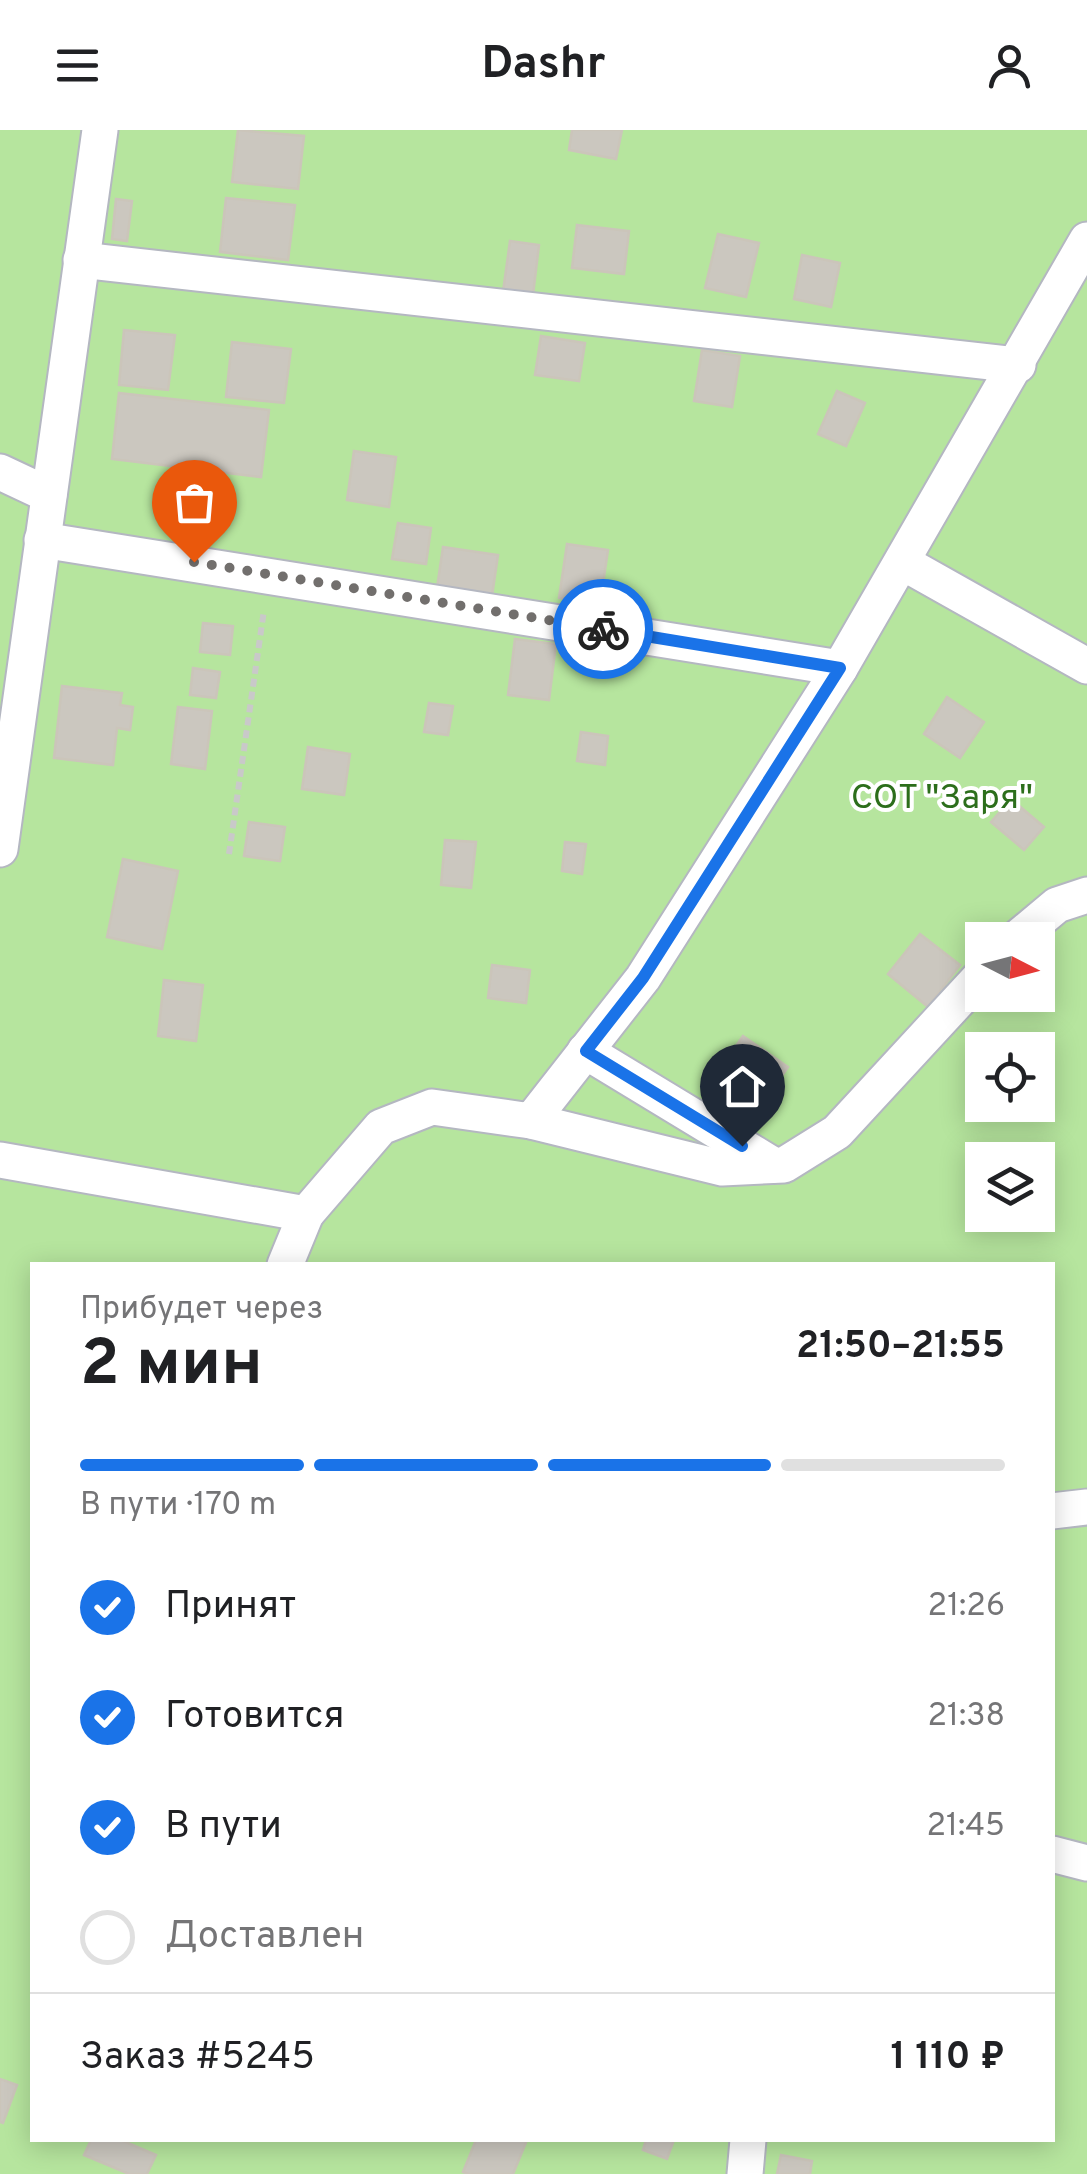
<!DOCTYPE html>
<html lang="ru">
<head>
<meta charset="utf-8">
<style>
  body { margin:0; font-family:Overpass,sans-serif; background:#f6f6f6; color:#202124; height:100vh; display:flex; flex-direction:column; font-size:38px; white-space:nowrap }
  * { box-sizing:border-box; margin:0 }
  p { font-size:32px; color:#757577 }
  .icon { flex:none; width:55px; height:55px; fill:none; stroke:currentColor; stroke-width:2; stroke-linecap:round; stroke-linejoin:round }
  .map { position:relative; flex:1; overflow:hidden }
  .side { position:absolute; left:30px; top:1132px; width:1025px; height:880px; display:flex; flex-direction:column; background:#fff; border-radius:0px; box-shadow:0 5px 25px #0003 }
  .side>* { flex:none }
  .needle { width:65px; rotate:96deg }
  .tools { position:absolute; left:965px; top:792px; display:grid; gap:20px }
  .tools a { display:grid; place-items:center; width:90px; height:90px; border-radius:0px; background:#fff; box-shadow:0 5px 25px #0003; font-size:50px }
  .pin { position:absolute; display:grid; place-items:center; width:85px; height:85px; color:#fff; margin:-102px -42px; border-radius:50% 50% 50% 0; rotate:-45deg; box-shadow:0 0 10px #0007 }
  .pin .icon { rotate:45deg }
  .courier { position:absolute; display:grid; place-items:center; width:100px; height:100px; margin:-50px; border:8px solid #1a73e8; border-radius:50%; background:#fff; color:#222; box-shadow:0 2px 12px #0007 }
  .overview em { font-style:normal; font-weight:700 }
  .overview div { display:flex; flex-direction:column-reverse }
  .overview { display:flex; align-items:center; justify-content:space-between; height:170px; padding:0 50px }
  h1 { font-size:65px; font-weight:700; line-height:75px }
  .bar { display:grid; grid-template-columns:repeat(4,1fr); gap:15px 10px; align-content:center; height:120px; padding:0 50px }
  .bar i { height:12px; border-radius:8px; background:#e0e0e0 }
  .bar .selected { background:#1a73e8 }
  .bar p { grid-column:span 4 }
  .line { display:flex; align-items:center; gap:25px; padding:0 50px; border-top:2px solid #e0e0e0 }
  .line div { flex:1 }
  ol { padding:0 50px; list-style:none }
  li { display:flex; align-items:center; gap:30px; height:110px }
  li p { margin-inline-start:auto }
  li .icon { padding:10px; border-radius:50%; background:#1a73e8; color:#fff; stroke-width:4 }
  li:last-child { color:#757577 }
  li i { width:55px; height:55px; border:5px solid #e0e0e0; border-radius:50% }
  header { display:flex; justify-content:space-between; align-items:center; height:130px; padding:0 50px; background:#fff; font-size:45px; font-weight:700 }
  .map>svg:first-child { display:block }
  .green { fill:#b6e59e; fill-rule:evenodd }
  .building { fill:#cbc7bf; stroke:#cbc5ba; stroke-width:2.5 }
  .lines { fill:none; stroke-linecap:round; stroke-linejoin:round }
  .minor-casing { stroke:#b4b7c1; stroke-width:39 }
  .path { stroke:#c9c9c9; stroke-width:6; stroke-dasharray:8 5; stroke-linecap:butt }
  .minor { stroke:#fff; stroke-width:35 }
  .done { stroke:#726f6d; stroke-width:10; stroke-dasharray:0 18 }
  .route { stroke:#1a73e8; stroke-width:12 }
  .labels { text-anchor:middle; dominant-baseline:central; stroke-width:8; stroke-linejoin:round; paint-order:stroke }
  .park-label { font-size:35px; fill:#2c6e1b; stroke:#fff }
</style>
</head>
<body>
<header><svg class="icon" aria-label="menu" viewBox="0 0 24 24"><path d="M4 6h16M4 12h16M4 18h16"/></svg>Dashr<svg class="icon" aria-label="person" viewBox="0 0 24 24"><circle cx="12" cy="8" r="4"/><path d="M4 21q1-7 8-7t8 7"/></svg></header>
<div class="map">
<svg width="1087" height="2044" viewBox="0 0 1087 2044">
  <rect width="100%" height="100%" fill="#efe9e1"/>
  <path class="green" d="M 0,0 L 1087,0 L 1087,2044 L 0,2044 ZM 982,810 L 1038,810 L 1038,865 L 982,865 ZM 982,920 L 1038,920 L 1038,975 L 982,975 ZM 982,1030 L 1038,1030 L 1038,1085 L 982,1085 ZM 32,1135 L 1052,1135 L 1052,2010 L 32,2010 Z"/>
  <g class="building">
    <polygon points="238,0 304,6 298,59 232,52"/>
    <polygon points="572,0 622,0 616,29 569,20"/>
    <polygon points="226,68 295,75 288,130 220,122"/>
    <polygon points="116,69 132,71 127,111 112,109"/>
    <polygon points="577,95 629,101 624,144 572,138"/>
    <polygon points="718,104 759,113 746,167 705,158"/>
    <polygon points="510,111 539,115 533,165 503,162"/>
    <polygon points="802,125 840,133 831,177 794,169"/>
    <polygon points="124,200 175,205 168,260 119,255"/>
    <polygon points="541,206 585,213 579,251 535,245"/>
    <polygon points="232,212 291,219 284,273 226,267"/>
    <polygon points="702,220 740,226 732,277 694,271"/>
    <polygon points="837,261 865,273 846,316 818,304"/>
    <polygon points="119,263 269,280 261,347 112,329"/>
    <polygon points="354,321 396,327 389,377 347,370"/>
    <polygon points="398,393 431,398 426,434 392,429"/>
    <polygon points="567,414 608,420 600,474 559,468"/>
    <polygon points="443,417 498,425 492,466 437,458"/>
    <polygon points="203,493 233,496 230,525 200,522"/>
    <polygon points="515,509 556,514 549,570 508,565"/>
    <polygon points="193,538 220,542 216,568 190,565"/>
    <polygon points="62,556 122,563 120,575 133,577 130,600 117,598 113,635 54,628"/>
    <polygon points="947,567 984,592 960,628 924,604"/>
    <polygon points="429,573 453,576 448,605 424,602"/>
    <polygon points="178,577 212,581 205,639 171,634"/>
    <polygon points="581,602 608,606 605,635 577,631"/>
    <polygon points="308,617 350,624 344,665 302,659"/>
    <polygon points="1011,669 1044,697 1024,720 991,692"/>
    <polygon points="249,692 285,697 280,731 244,726"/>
    <polygon points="445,710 476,712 471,758 441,755"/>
    <polygon points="565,712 586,714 582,744 562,741"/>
    <polygon points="123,729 178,741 162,819 107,807"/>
    <polygon points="920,804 960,835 928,877 888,844"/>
    <polygon points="492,835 530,840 526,873 488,868"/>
    <polygon points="164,850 203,855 196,911 158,906"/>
    <polygon points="743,906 788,937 754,986 709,955"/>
    <polygon points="0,1949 17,1955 3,1993 0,1992"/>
    <polygon points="91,2010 121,2010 156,2025 147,2044 129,2044 84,2025"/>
    <polygon points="476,2010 527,2010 513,2044 468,2044 463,2042"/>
    <polygon points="646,2010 674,2010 667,2029 643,2020"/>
    <polygon points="781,2025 812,2031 810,2044 777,2044"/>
  </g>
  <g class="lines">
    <g class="minor-casing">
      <g id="minor">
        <polyline points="81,130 1018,235"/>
        <polyline points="0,342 49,365"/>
        <polyline points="42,410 840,538"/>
        <polyline points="902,432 1087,536"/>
        <polyline points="0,719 100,0"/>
        <polyline points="1015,810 1057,775 1087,765"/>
        <polyline points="585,921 773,1035"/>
        <polyline points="531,991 722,1038 784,1035 837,1002 982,845"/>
        <polyline points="0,1030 306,1084 381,997 432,977 531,991 643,848 840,538 1087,110"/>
        <polyline points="285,1135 306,1084"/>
        <polyline points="1052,1381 1087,1377"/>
        <polyline points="1052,1724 1087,1733"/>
        <polyline points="745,2044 748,2010"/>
      </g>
    </g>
    <polyline class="path" points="229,724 264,480"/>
    <use href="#minor" class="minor"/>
  </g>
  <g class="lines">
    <polyline class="done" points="194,432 603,499"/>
    <polyline class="route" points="603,499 840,538 643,848 586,921 742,1016"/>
  </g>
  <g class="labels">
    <g class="park-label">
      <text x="942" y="669">СОТ "Заря"</text>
    </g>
  </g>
</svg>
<div class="tools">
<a><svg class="needle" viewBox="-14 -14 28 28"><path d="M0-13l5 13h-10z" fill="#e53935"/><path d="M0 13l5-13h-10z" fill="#757577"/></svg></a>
<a><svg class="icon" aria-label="locate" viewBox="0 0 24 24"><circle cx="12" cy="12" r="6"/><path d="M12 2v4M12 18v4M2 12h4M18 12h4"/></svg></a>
<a><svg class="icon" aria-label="layers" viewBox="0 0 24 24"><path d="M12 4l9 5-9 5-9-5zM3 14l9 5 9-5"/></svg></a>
</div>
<div class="pin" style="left:194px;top:432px;background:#ea580c"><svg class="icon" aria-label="bag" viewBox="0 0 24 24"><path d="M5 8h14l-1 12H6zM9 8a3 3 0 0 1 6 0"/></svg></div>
<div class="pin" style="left:742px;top:1016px;background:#1f2937"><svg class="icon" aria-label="home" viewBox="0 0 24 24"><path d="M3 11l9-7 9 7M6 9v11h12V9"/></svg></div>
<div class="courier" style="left:603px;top:499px"><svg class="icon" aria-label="bike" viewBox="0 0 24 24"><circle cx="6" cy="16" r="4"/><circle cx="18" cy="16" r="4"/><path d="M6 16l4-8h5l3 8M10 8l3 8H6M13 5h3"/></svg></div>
<section class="side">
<div class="overview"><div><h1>2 мин</h1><p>Прибудет через</p></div><em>21:50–21:55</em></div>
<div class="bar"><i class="selected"></i><i class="selected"></i><i class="selected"></i><i></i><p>В пути · 170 m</p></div>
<ol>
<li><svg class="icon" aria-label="check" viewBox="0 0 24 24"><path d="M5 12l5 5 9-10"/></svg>Принят<p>21:26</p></li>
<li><svg class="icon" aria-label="check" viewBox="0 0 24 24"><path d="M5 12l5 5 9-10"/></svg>Готовится<p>21:38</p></li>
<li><svg class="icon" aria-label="check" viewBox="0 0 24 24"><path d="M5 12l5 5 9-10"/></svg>В пути<p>21:45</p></li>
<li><i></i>Доставлен</li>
</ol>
<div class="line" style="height:130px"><div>Заказ #5245</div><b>1 110 ₽</b></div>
</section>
</div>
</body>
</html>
